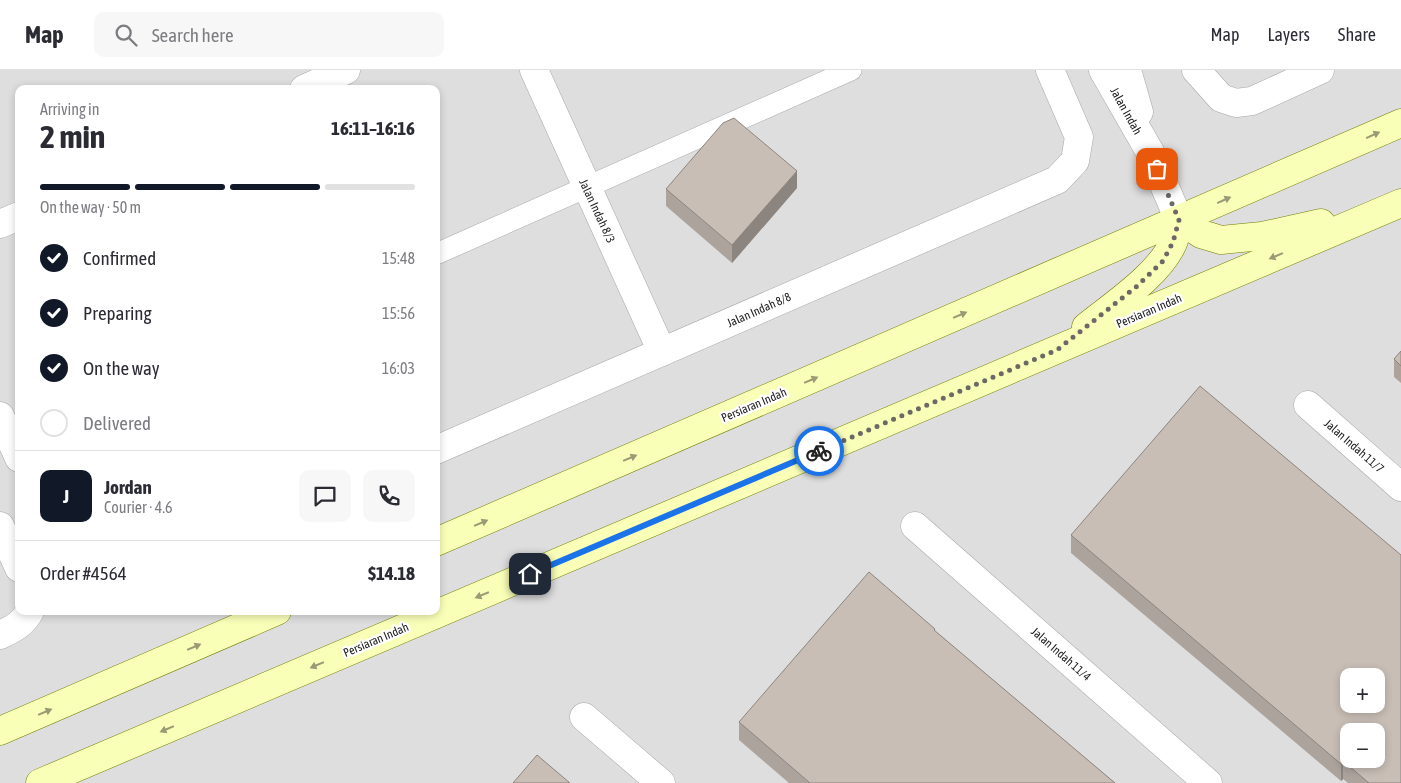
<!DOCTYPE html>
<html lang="en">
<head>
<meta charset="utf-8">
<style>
  body { margin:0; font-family:"Asap Condensed",sans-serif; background:#f7f7f7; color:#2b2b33; height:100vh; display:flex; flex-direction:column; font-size:19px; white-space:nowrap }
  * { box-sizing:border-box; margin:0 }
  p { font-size:16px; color:#7c7c81 }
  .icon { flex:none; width:28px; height:28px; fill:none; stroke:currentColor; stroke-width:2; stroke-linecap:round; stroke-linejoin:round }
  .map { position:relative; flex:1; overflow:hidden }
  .sheet { position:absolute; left:15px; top:15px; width:425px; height:530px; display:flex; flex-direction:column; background:#fff; border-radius:10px; box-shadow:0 2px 8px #0003 }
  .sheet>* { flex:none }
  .fabs { position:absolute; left:1340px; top:598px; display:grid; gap:10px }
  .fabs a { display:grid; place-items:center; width:45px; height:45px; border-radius:10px; background:#fff; box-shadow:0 2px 8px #0003; font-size:25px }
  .pin { position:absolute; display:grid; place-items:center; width:42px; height:42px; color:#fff; margin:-21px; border-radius:10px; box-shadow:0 2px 8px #0006 }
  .courier { position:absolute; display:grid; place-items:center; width:50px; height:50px; margin:-25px; border:4px solid #1a73e8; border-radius:50%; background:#fff; color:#222; box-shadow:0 1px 6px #0007 }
  .overview em { font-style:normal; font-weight:700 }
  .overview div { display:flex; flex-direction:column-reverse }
  .overview { display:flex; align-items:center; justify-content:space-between; height:85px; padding:0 25px }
  h1 { font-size:32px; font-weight:700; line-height:38px }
  .bar { display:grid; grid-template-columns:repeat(4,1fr); gap:8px 5px; align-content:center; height:60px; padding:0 25px }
  .bar i { height:6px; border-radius:4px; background:#e1e1e2 }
  .bar .selected { background:#111827 }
  .bar p { grid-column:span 4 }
  .line { display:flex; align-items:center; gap:12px; padding:0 25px; border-top:1px solid #e1e1e2 }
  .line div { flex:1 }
  .round { display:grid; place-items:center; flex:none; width:52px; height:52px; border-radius:10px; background:#f7f7f7 }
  ol { padding:0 25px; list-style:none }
  li { display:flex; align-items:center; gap:15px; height:55px }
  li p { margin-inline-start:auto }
  li .icon { padding:5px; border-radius:50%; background:#111827; color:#fff; stroke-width:4 }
  li:last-child { color:#7c7c81 }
  li i { width:28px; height:28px; border:2px solid #e1e1e2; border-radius:50% }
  header { display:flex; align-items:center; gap:30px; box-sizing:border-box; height:70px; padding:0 25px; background:#fff; border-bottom:1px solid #e1e1e2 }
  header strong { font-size:24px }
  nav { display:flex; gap:28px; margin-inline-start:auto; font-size:18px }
  .search { width:350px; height:45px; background:#f7f7f7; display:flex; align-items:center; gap:12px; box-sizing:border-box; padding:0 18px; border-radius:10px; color:#7c7c81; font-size:19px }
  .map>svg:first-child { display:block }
  .residential { fill:#dfdede; fill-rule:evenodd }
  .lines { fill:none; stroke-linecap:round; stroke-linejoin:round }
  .service-casing { stroke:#a8a8a8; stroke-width:22 }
  .minor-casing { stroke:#a8a8a8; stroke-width:29 }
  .secondary-casing { stroke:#6f8000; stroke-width:29 }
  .service { stroke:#fff; stroke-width:21 }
  .minor { stroke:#fff; stroke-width:28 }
  .secondary { stroke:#faffb8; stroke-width:28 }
  .wall { fill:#aca39d }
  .shaded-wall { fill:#8c857f }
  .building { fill:#c8beb6; stroke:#8c857f; fill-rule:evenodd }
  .oneway { fill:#989b74 }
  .done { stroke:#6a6966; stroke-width:5; stroke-dasharray:0 9 }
  .route { stroke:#1a73e8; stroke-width:6 }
  .labels { text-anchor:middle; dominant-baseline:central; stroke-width:4.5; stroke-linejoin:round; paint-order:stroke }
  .street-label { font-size:12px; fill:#212121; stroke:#fff }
</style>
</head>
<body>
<header>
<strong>Map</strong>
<div class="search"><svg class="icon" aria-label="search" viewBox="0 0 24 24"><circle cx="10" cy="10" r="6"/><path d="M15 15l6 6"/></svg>Search here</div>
<nav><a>Map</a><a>Layers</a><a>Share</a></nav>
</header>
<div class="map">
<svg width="1401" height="713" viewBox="0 0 1401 713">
  <rect width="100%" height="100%" fill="#f2efe7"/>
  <path class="residential" d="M 0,0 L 1401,0 L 1401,713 L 0,713 ZM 19,19 L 436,19 L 436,541 L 19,541 ZM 1349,606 L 1376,606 L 1376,634 L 1349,634 ZM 1349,661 L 1376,661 L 1376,689 L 1349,689 Z"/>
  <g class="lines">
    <g class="service-casing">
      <polyline id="service" points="436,184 851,0"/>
    </g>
    <g class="minor-casing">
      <g id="minor">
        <polyline points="534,0 662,282"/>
        <polyline points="1103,0 1150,82 1179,150"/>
        <polyline points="1127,0 1139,42"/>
        <polyline points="1196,0 1221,28 1236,33 1252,31 1320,0"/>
        <polyline points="304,19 346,0"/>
        <polyline points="0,154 19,146"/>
        <polyline points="1308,335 1401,417"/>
        <polyline points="0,346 19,388"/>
        <polyline points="436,380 1057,110 1075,91 1079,67 1050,0"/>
        <polyline points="0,456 19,498"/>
        <polyline points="915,456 1208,713"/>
        <path d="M 0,565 C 13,559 23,554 30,541"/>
        <polyline points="584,647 661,713"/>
      </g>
    </g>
    <g class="secondary-casing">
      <g id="secondary">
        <polyline points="1179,150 1201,164 1221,170 1262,166 1321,153"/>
        <path d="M 1086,257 C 1113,235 1159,205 1173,173 C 1176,166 1177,157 1179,150"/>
        <polyline points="436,472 1401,53"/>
        <polyline points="0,661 277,541"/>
        <polyline points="40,713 1401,133"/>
      </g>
    </g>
    <use href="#service" class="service"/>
    <use href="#minor" class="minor"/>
    <use href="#secondary" class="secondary"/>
  </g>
  <g class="wall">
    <polygon points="797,118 732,193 666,136 666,119"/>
    <polygon points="1401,281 1401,313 1394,307 1394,289"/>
    <polygon points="1071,465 1401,713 1348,713 1343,709 1341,711 1071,483"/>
    <polygon points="935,561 1115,713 789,713 739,670 739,652"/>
  </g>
  <g class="shaded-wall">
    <polygon points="797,101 797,118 732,193 732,175"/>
    <polygon points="1343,691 1343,709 1341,711 1341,694"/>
  </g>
  <g class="building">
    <polygon points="734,48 797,101 732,175 666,119 723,53"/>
    <polygon points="1401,281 1401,296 1394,289"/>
    <path d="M 1200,316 L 1401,485 L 1401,713 L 1369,713 L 1343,691 L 1341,694 L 1071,465 ZM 1349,606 L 1376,606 L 1376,634 L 1349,634 ZM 1349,661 L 1376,661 L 1376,689 L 1349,689 Z"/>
    <polygon points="869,502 935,559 934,560 1115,713 810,713 739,652"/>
    <polygon points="537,685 570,713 513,713"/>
  </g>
  <defs><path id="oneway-solid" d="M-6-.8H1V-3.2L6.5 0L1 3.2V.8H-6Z" transform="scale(1.25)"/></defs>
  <g class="oneway">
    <use href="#oneway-solid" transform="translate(1373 65) rotate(-24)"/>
    <use href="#oneway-solid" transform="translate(1224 130) rotate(-24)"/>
    <use href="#oneway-solid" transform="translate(1276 186) rotate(157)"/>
    <use href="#oneway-solid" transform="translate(960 245) rotate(-23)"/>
    <use href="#oneway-solid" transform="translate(811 310) rotate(-23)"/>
    <use href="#oneway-solid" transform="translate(630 388) rotate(-23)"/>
    <use href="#oneway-solid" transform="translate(481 453) rotate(-23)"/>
    <use href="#oneway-solid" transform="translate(482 525) rotate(157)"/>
    <use href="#oneway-solid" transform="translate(194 577) rotate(-23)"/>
    <use href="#oneway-solid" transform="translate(317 595) rotate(157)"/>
    <use href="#oneway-solid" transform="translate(45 642) rotate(-23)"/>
    <use href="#oneway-solid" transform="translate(167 659) rotate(157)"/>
  </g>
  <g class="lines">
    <polyline class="done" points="819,381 1057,280 1136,217 1163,191 1173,172 1179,150 1157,99"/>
    <polyline class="route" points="530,504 819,381"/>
  </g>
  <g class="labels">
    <g class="street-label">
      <text transform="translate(1126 41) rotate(61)">Jalan Indah</text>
      <text transform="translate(597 141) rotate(65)">Jalan Indah 8/3</text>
      <text transform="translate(759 240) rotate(-24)">Jalan Indah 8/8</text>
      <text transform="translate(1149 241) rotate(-23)">Persiaran Indah</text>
      <text transform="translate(754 335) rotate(-23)">Persiaran Indah</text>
      <text transform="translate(1354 376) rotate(41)">Jalan Indah 11/7</text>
      <text transform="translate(376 570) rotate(-23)">Persiaran Indah</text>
      <text transform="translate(1061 584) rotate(41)">Jalan Indah 11/4</text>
    </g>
  </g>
</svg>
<div class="fabs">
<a>+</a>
<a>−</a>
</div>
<div class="pin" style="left:1157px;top:99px;background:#ea580c"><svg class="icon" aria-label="bag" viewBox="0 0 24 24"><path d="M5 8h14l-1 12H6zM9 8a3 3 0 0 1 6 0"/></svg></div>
<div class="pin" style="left:530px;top:504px;background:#1f2937"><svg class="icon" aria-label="home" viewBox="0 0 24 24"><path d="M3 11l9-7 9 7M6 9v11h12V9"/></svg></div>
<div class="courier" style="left:819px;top:381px"><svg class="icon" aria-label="bike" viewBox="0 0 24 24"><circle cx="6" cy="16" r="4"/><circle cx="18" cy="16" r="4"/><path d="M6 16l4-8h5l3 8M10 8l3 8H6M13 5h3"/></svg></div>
<section class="sheet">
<div class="overview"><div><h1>2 min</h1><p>Arriving in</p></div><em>16:11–16:16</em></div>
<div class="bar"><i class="selected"></i><i class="selected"></i><i class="selected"></i><i></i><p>On the way · 50 m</p></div>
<ol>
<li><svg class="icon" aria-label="check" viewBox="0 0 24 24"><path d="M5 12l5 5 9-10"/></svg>Confirmed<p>15:48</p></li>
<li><svg class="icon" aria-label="check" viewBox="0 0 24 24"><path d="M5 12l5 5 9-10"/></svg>Preparing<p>15:56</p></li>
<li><svg class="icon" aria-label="check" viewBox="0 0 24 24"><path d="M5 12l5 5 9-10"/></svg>On the way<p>16:03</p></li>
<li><i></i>Delivered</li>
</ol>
<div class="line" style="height:90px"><b class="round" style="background:#111827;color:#fff">J</b><div><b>Jordan</b><p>Courier · 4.6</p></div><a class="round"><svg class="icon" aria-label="chat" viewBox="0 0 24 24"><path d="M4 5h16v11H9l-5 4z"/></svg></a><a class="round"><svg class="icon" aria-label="phone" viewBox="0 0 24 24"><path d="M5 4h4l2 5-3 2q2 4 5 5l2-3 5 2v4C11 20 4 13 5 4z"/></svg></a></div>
<div class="line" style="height:65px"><div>Order #4564</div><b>$14.18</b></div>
</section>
</div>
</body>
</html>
